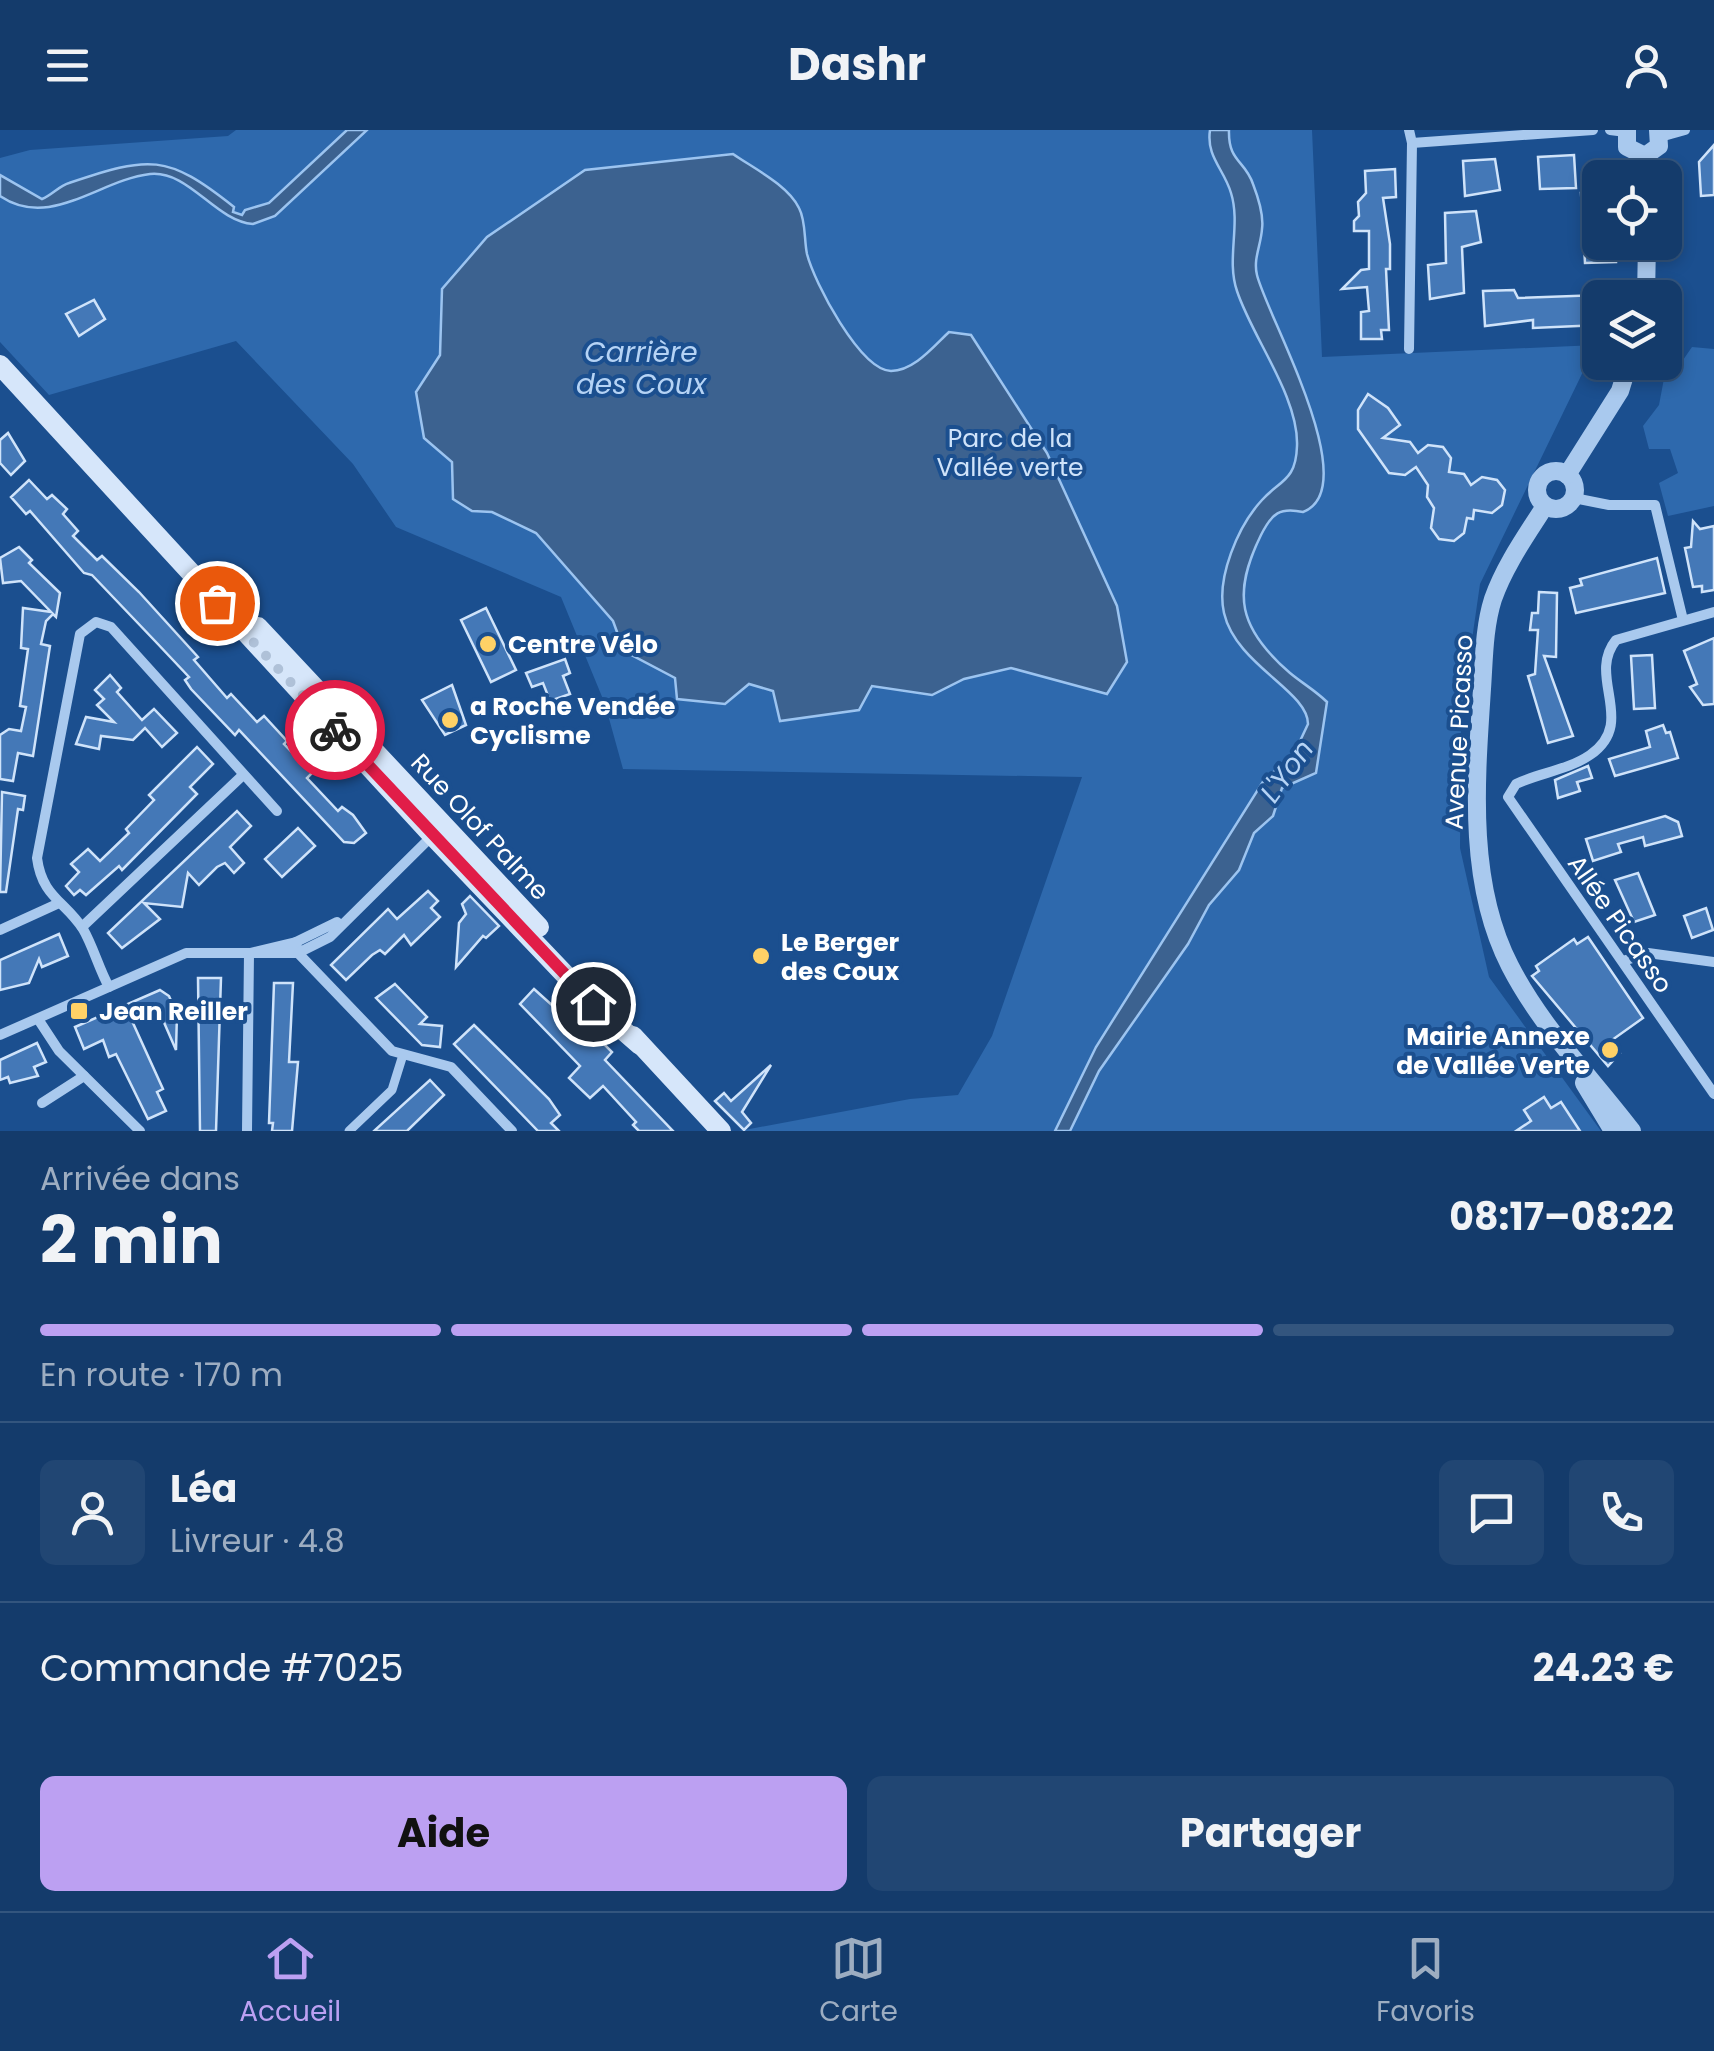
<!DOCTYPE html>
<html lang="fr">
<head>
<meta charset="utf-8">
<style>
  body { margin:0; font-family:Poppins,sans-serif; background:#214673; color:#f1f3f6; height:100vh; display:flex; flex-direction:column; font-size:38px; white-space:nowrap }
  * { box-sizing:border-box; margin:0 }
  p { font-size:32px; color:#9dadc1 }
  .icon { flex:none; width:55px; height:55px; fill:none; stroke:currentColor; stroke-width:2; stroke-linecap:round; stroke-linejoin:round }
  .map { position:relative; height:1001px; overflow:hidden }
  .panel { display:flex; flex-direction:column; background:#143b6b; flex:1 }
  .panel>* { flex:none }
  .tools { position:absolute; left:1582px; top:30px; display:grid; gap:20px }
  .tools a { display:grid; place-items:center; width:100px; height:100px; border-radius:15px; background:#143b6b; box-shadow:0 5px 15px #0003,0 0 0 2px #33557e; font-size:50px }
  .pin { position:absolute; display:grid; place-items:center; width:85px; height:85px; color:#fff; margin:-42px; border:5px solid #fff; border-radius:50%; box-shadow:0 2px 10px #0007 }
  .courier { position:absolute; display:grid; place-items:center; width:100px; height:100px; margin:-50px; border:8px solid #e11d48; border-radius:50%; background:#fff; color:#222; box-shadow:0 2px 12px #0007 }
  .headline em { font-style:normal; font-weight:700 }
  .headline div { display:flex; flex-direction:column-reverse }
  .headline { display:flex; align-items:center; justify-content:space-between; height:170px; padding:0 40px }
  h1 { font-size:65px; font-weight:700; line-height:75px }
  .bar { display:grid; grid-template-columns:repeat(4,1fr); gap:15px 10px; align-content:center; height:120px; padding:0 40px }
  .bar i { height:12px; border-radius:8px; background:#33557e }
  .bar .selected { background:#bca0f2 }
  .bar p { grid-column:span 4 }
  .line { display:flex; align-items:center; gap:25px; padding:0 40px; border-top:2px solid #33557e }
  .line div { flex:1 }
  .round { display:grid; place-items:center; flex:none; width:105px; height:105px; border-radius:15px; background:#214673 }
  .cta { display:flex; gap:20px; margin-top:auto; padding:20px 40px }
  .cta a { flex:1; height:115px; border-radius:15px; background:#bca0f2; color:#111; font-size:40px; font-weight:700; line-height:115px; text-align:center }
  .cta a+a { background:#214673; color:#f1f3f6 }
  header { display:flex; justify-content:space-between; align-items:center; height:130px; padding:0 40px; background:#143b6b; font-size:45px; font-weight:700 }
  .menu { display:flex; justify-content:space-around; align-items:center; height:140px; border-top:2px solid #33557e; background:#143b6b; font-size:28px; color:#9dadc1 }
  .menu a { display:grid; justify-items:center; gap:5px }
  .menu .selected { color:#bca0f2 }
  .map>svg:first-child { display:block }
  .green { fill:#2e69ad }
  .water { fill:#3c6290; stroke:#9cc4f0; stroke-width:2.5 }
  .building { fill:#4478b7; stroke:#cfe3fa; stroke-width:2.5 }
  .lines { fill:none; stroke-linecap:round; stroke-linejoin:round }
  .pedestrian { stroke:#a9c9ee; stroke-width:9 }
  .minor { stroke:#a9c9ee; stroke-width:10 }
  .tertiary { stroke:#a9c9ee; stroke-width:18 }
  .secondary { stroke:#d6e6fa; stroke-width:20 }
  .done { stroke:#afc1d8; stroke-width:10; stroke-dasharray:0 18 }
  .route { stroke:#e11d48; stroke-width:12 }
  .poi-dot { fill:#ffd166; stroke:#1b4f8f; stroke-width:4 }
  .labels { text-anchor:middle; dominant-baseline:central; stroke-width:8; stroke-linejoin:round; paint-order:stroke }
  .park-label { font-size:25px; fill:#cfe3fa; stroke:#1b4f8f }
  .poi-label { font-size:25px; font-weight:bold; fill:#fff; stroke:#1b4f8f; text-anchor:start }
  .street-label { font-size:25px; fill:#fff; stroke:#1b4f8f }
  .water-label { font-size:28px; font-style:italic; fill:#b5d3f5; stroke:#1b4f8f }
</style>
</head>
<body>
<header><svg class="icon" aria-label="menu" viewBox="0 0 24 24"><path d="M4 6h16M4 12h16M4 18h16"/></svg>Dashr<svg class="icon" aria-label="person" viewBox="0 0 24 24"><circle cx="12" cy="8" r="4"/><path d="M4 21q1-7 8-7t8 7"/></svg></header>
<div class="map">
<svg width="1714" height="1001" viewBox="0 0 1714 1001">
  <rect width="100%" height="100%" fill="#1b4f8f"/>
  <g class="green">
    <polygon points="236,0 1312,0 1322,227 1596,215 1480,454 1461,586 1460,718 1489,847 1601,1001 739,1001 910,969 958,965 992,906 1082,647 623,639 605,574 561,467 396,397 353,334 236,211 49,265 0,212 0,28 30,20 228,6"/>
    <polygon points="1692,217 1714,219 1714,376 1668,386 1659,353 1678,343 1670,319 1649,319 1643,296 1659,275 1666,238 1683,230"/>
  </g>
  <g class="water">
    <path d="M 347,0 L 367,0 L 275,86 L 253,94 C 215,91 189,40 150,44 C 99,50 50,100 0,66 L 0,45 L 42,69 C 52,65 59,56 69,53 C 150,26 166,23 234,77 L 233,82 L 242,85 L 245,80 L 269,73 Z"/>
    <path d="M 1210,0 L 1229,0 C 1228,32 1245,30 1253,54 C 1258,67 1264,85 1262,99 C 1261,115 1253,129 1257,145 C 1266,184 1366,358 1303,382 C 1280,377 1272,383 1261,405 C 1232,464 1238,498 1290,543 C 1302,553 1316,561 1327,572 L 1316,643 L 1282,658 L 1273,686 L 1254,703 L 1239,740 L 1209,775 L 1188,814 L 1099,941 L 1070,1001 L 1055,1001 L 1096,917 L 1264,650 L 1293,626 L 1308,594 C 1308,561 1236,535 1224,483 C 1216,448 1238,396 1262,370 C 1280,350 1296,351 1297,316 C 1299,267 1252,207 1237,161 C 1226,129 1241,95 1231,63 C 1224,39 1206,27 1210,0 Z"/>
    <path d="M 733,24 C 753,38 788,55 799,78 C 806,91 804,110 807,124 C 814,152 860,240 891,241 C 914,241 934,216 949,202 L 971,205 L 1047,323 L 1117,476 L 1127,532 L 1107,564 L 1011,538 L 964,549 L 932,565 L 872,556 L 859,580 L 780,591 L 773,561 L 749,554 L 725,574 L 677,569 L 675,548 L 624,521 L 613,491 L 536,403 L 492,382 L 472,381 L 453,369 L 452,332 L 424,308 L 416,262 L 440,225 L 442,159 L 487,107 L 585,40 Z"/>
  </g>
  <g class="building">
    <polygon points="1714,15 1714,65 1701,66 1699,32"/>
    <polygon points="1574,25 1576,58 1540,59 1538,27"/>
    <polygon points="1495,29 1500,60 1465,66 1463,31"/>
    <polygon points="1395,39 1396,67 1383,68 1390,114 1390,139 1386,139 1389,200 1381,200 1382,209 1361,209 1361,182 1369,181 1367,157 1342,159 1361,140 1369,139 1369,101 1354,101 1354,91 1359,86 1358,72 1366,63 1365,41"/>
    <polygon points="1600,62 1600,112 1615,115 1616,132 1585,133 1581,63"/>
    <polygon points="1476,81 1481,112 1462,117 1464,163 1430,169 1428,135 1446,133 1445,83"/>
    <polygon points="1514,160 1518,168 1600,165 1600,195 1533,198 1533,190 1485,196 1483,161"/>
    <polygon points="94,170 105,189 79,206 66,184"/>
    <polygon points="1368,264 1388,278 1400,295 1383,308 1410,312 1418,323 1428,315 1443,317 1451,328 1449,342 1464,344 1471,355 1482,347 1497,350 1505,360 1502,375 1492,383 1474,380 1473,389 1467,388 1464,403 1454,411 1439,409 1431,398 1434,378 1427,367 1428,355 1416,337 1405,345 1389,343 1358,299 1358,280"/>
    <polygon points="8,303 25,331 11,345 0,333 0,310"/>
    <polygon points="29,350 47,369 52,365 67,379 63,384 78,401 73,406 97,430 102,426 139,462 198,527 194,530 227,568 231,564 257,592 264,586 287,611 284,614 312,643 307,648 338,681 342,677 353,685 366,703 354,713 344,712 239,600 235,605 191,559 185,550 189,547 155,511 92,445 84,443 30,381 26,384 11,367"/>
    <polygon points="1693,391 1700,399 1714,396 1714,460 1702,462 1702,456 1693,457 1685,418 1691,417"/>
    <polygon points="19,417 32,430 29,433 60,463 56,487 53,484 46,491 41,514 50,516 33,626 18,623 13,651 0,649 0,605 9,599 21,601 26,577 20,576 28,519 21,518 23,478 51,482 21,451 3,453 0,428"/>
    <polygon points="1657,428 1665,463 1576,483 1570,458 1582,455 1580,449"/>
    <polygon points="1539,462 1557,463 1556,527 1544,526 1573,606 1548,613 1528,546 1535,544 1538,500 1530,500 1532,483 1538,483"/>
    <polygon points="486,478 516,540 491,552 461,490"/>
    <polygon points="1714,508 1714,574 1703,575 1690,557 1697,554 1684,521"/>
    <polygon points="1652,525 1655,578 1634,579 1631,526"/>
    <polygon points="565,529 570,543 563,546 570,564 550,571 543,553 532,557 526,543"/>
    <polygon points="110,545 121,558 117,562 142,590 154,579 177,603 162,617 145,598 133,610 101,606 99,619 76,614 86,587 114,592 97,575 104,569 95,560"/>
    <polygon points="452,555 466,595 445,605 422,570"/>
    <polygon points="1663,595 1666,603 1670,602 1678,628 1615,646 1609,629 1650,617 1646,601"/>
    <polygon points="197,617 213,634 190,657 197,664 122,740 119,736 86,765 80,760 74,765 66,756 79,742 71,734 88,719 100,731 129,703 126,699 154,670 149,665"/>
    <polygon points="1588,636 1592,648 1577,652 1580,661 1558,668 1555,650"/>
    <polygon points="2,662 25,666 23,680 18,679 6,762 0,762"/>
    <polygon points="237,681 251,696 230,717 244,733 234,743 225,733 217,737 199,755 188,743 182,777 144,773 160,789 122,818 108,803"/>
    <polygon points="1665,686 1678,692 1682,706 1645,716 1643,707 1618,714 1621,722 1593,731 1586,709"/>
    <polygon points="298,698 315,716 282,747 265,729"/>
    <polygon points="1638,743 1655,785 1634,792 1615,750"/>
    <polygon points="428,761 438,771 431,778 440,787 411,815 404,805 385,824 380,820 372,825 346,850 331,835 388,779 397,789"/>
    <polygon points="470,766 499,796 486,808 483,806 456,837 459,793 466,784 462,774"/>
    <polygon points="1706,778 1713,800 1692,808 1684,786"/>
    <polygon points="59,804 68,826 42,837 39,829 29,853 0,860 0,830"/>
    <polygon points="1588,807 1643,888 1612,910 1620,923 1608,936 1532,846 1539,841 1536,836 1574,809 1577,814"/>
    <polygon points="198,848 221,848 216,1001 200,1001"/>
    <polygon points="274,853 293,853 289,932 298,932 292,1001 272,1001 273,993 269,993"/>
    <polygon points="395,854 427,887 420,894 442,896 440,917 422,915 376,868"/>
    <polygon points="534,859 573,894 578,888 612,922 605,930 673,1001 639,1001 633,995 636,992 603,956 590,968 569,948 580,936 520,874"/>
    <polygon points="160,860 169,866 177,884 176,920 159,881 133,893 163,959 157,962 166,981 148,989 116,924 109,927 103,910 84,919 75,897"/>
    <polygon points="474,895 549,969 560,985 551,993 559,1001 538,1001 454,914"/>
    <polygon points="37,913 46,932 34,937 38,946 10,953 8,947 0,950 0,930"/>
    <polygon points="771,935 742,982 751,993 744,1000 715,971 724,963 731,971"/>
    <polygon points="430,950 444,965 407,1001 374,1001"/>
    <polygon points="1544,967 1551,978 1561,972 1580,1001 1516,1001 1531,991 1524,980"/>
  </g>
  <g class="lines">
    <polyline class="pedestrian" points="349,1001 392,960 402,928"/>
    <g class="minor">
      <polyline points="1409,0 1412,13 1593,0"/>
      <polyline points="1610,0 1626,2"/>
      <polyline points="1660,7 1685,0"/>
      <polyline points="1409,219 1412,13"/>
      <polyline points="1574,368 1609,375 1655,375 1683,490"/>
      <path d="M 1714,482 L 1616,510 C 1586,547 1638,592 1590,625 C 1568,640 1539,643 1516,654 L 1508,667 L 1714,964"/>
      <polyline points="82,797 243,645"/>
      <polyline points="0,800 57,774"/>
      <polyline points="296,812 298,823 392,921 451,937 512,1001"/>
      <polyline points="250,823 296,812 337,792"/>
      <polyline points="1623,831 1648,823 1714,832"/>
      <path d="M 109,857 C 99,839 93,816 83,799 C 65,771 42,767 37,728 L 80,504 L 96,492 L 111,497 L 277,681"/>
      <polyline points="38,889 59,921 140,1001"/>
      <polyline points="0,905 186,823 298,823 330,807 433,705"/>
      <polyline points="42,973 84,946"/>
      <polyline points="247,1001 249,823"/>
    </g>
    <g class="tertiary">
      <polyline points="1627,0 1627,17 1645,26 1659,16 1658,0"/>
      <polyline points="1646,168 1647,112"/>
      <circle cx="1556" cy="360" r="19"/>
      <polyline points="1567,345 1620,261 1629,232"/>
      <path d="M 1545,376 C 1526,406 1505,435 1493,469 C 1484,497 1484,530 1482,559 C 1476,650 1467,753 1510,836 C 1542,898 1590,946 1632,1001"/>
      <polyline points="1584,953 1613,1001"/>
    </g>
    <g class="secondary">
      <polyline points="0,235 432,705 593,874 640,915"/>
      <polyline points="258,497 539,797"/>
      <polyline points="633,906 721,1001"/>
    </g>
  </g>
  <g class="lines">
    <polyline class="done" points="217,473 335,600"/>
    <polyline class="route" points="335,600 593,874"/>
  </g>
  <g class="poi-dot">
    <circle cx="488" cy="514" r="10"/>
    <circle cx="450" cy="590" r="10"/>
    <circle cx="761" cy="826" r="10"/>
    <rect x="69" y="871" width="20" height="20" rx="5"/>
    <circle cx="1610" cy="920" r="10"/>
  </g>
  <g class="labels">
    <g class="park-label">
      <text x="1010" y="308">Parc de la<tspan x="1010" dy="29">Vallée verte</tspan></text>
    </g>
    <g class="poi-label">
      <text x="508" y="514">Centre Vélo</text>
      <text x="470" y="576">a Roche Vendée<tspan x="470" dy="29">Cyclisme</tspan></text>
      <text x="781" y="812">Le Berger<tspan x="781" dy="29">des Coux</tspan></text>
      <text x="99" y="881">Jean Reiller</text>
      <text x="1590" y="906" text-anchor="end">Mairie Annexe<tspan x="1590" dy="29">de Vallée Verte</tspan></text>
    </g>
    <g class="street-label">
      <text transform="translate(1459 602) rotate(-87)">Avenue Picasso</text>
      <text transform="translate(480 697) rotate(47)">Rue Olof Palme</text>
      <text transform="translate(1620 794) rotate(55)">Allée Picasso</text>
    </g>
    <g class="water-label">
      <text x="641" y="222">Carrière<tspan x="641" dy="32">des Coux</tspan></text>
      <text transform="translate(1287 641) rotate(-54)">L'Yon</text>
    </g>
  </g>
</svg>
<div class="tools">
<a><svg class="icon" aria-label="locate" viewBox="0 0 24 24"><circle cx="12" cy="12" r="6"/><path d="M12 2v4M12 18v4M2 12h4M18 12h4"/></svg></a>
<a><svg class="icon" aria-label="layers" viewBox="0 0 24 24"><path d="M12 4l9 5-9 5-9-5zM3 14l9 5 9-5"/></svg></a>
</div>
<div class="pin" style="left:217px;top:473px;background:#ea580c"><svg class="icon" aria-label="bag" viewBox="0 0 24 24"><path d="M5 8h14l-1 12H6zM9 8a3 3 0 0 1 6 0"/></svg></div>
<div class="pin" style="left:593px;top:874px;background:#1f2937"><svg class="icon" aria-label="home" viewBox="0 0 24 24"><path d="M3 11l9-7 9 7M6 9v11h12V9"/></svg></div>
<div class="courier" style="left:335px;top:600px"><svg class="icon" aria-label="bike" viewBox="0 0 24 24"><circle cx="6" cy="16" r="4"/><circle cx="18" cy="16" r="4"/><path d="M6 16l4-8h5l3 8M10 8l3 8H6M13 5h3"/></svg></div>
</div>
<section class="panel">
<div class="headline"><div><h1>2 min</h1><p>Arrivée dans</p></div><em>08:17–08:22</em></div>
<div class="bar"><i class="selected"></i><i class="selected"></i><i class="selected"></i><i></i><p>En route · 170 m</p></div>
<div class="line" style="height:180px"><a class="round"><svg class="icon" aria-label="person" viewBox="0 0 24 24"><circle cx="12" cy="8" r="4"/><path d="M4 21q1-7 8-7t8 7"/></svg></a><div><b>Léa</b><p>Livreur · 4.8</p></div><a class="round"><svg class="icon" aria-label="chat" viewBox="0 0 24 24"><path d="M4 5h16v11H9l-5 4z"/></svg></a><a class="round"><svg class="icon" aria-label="phone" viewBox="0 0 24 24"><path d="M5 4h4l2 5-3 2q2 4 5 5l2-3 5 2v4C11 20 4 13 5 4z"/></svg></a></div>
<div class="line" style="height:130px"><div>Commande #7025</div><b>24.23 €</b></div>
<div class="cta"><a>Aide</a><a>Partager</a></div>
</section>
<nav class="menu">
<a class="selected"><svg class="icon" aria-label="home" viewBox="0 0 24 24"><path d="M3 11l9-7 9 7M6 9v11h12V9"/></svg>Accueil</a>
<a><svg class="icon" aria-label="map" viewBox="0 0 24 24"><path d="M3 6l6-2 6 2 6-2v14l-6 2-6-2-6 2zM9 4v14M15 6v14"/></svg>Carte</a>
<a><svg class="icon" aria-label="saved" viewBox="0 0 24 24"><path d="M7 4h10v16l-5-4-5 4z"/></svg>Favoris</a>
</nav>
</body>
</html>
